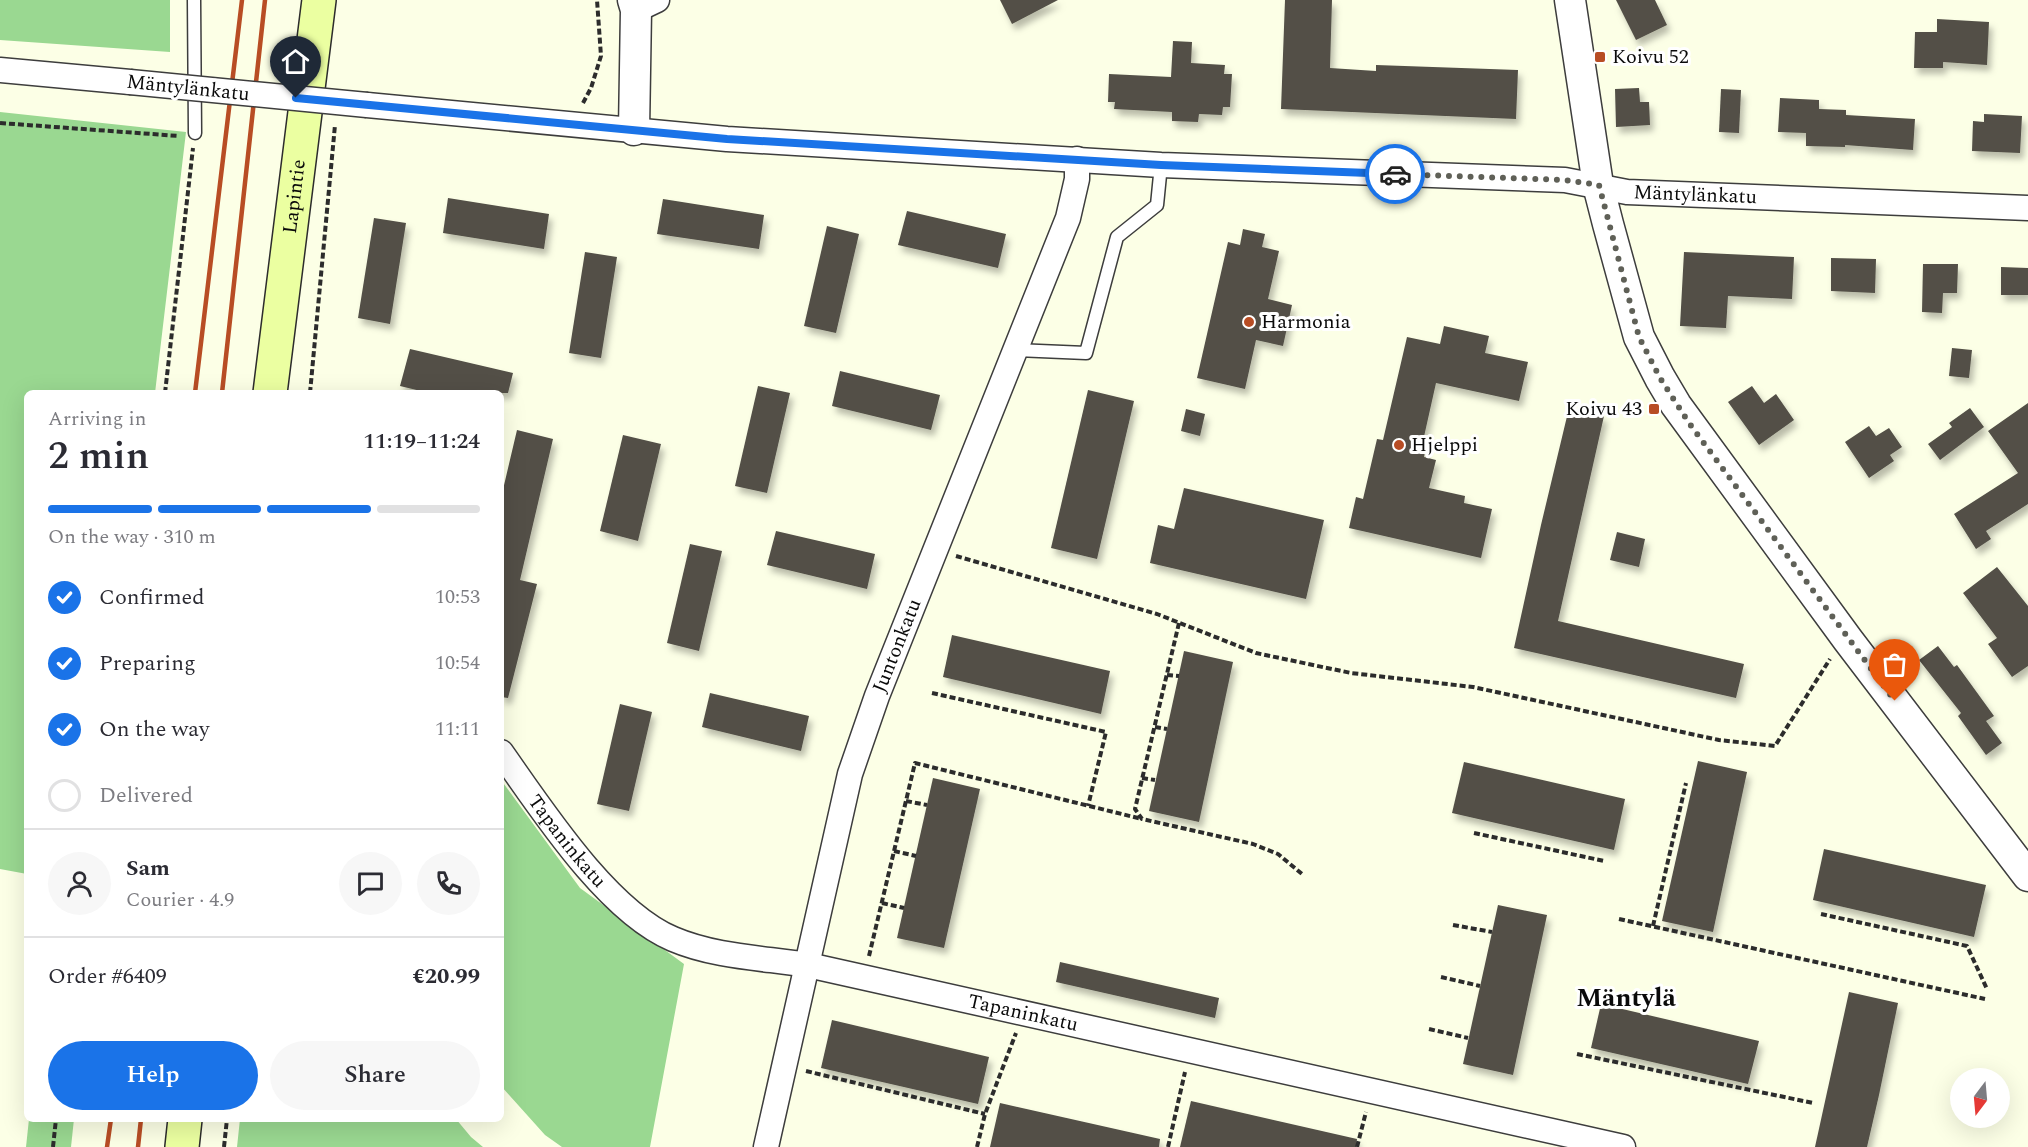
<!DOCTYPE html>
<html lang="en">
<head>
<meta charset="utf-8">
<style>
  body { margin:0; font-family:Spectral,serif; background:#f7f7f7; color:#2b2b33; height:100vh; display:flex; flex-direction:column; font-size:22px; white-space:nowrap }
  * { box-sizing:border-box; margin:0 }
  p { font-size:20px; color:#7c7c81 }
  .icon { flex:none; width:33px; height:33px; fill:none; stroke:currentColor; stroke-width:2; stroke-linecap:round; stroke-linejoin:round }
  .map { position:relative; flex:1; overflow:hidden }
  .details { position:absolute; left:24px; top:390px; width:480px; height:732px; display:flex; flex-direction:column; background:#fff; border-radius:9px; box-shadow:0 6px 24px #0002 }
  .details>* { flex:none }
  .needle { width:39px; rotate:196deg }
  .fabs { position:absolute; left:1950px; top:1068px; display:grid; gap:12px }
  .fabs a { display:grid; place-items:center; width:60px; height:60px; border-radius:50%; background:#fff; box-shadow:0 6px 24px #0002; font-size:30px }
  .pin { position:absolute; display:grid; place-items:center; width:51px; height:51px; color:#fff; margin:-62px -26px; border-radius:50% 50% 50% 0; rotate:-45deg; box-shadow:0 0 6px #0007 }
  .pin .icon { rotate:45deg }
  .courier { position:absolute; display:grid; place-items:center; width:60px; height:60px; margin:-30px; border:4px solid #1a73e8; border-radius:50%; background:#fff; color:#222; box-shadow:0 2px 8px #0007 }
  .headline em { font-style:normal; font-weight:600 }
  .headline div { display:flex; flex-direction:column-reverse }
  .headline { display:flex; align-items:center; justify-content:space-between; height:102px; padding:0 24px }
  h1 { font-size:39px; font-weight:600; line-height:45px }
  .bar { display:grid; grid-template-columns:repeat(4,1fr); gap:9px 6px; align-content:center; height:72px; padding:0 24px }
  .bar i { height:8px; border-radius:4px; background:#e1e1e2 }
  .bar .current { background:#1a73e8 }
  .bar p { grid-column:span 4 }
  .line { display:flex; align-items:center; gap:15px; padding:0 24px; border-top:2px solid #e1e1e2 }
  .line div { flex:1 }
  .round { display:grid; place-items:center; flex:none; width:63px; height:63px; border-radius:32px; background:#f7f7f7 }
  ol { padding:0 24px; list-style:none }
  li { display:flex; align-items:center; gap:18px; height:66px }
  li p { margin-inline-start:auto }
  li .icon { padding:6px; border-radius:50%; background:#1a73e8; color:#fff; stroke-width:4 }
  li:last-child { color:#7c7c81 }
  li i { width:33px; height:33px; border:3px solid #e1e1e2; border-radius:50% }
  .cta { display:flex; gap:12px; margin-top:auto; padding:12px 24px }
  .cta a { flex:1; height:69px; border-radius:36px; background:#1a73e8; color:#fff; font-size:24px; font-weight:600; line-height:69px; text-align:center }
  .cta a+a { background:#f7f7f7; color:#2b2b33 }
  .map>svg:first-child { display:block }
  .forest { fill:#9ad891 }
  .building { fill:#524f46; filter:url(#shadow) }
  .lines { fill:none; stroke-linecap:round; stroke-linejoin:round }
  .service-casing { stroke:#3d3d3d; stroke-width:15 }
  .minor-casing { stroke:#3d3d3d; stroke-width:27 }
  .tertiary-casing { stroke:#3d3d3d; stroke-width:33 }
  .secondary-casing { stroke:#2c2c2c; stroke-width:36 }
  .path { stroke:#2c2c2c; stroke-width:4; stroke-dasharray:6 3; stroke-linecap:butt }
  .service { stroke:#fff; stroke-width:12 }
  .minor { stroke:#fff; stroke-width:24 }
  .tertiary { stroke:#fff; stroke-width:30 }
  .secondary { stroke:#ebffa1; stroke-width:33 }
  .rail { stroke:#b84d24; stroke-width:4.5 }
  .minor-bridge-casing { stroke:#3d3d3d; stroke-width:27; stroke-linecap:butt }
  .minor-bridge { stroke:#fff; stroke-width:24 }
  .done { stroke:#5f6057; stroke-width:6; stroke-dasharray:0 10.8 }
  .route { stroke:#1a73e8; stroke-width:8 }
  .poi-dot { fill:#b84d24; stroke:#fff; stroke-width:2 }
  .labels { text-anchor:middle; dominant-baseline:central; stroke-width:6; stroke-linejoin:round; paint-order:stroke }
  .poi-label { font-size:20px; fill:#0a0a0a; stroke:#fff; text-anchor:start }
  .street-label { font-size:20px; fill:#0a0a0a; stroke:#fff }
  .district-label { font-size:26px; font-weight:bold; fill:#0a0a0a; stroke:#fff }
</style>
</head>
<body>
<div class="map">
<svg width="2028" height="1147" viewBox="0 0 2028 1147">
  <defs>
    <filter id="shadow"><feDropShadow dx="3.5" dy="6" stdDeviation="3" flood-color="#0004"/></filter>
  </defs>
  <rect width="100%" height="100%" fill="#fcffe6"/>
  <g class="forest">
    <polygon points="0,0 170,0 170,52 0,40"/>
    <polygon points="0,112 186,132 155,393 27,393 27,874 0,869"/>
    <polygon points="501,780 580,888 684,964 650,1147 562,1147 545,1135 501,1086"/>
    <polygon points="29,1119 74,1119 71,1147 26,1147"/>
    <polygon points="240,1119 456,1119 471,1137 483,1147 237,1147"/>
  </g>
  <g class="building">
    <polygon points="1000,0 1058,0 1012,24"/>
    <polygon points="1285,0 1332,0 1330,68 1376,71 1376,65 1518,70 1516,119 1281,109"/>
    <polygon points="1616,0 1655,0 1667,25 1636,40"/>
    <polygon points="1937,19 1989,22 1987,65 1943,62 1943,68 1914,68 1915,32 1937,32"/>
    <polygon points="1173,41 1192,42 1191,63 1225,65 1224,74 1232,74 1230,107 1223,107 1222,115 1199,114 1198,122 1172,121 1172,112 1114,109 1115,102 1108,102 1109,74 1171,77"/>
    <polygon points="1639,88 1640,102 1649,102 1650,125 1616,127 1615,89"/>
    <polygon points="1721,89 1741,90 1739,133 1719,132"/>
    <polygon points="1780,98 1819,100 1819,109 1846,110 1846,115 1915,119 1913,150 1845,145 1845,147 1806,146 1806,133 1778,132"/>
    <polygon points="1984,114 2022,116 2020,153 1972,151 1973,121 1984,122"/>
    <polygon points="448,198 549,214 544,249 443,233"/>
    <polygon points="663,199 764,215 759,249 657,234"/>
    <polygon points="907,211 1006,234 998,268 898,245"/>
    <polygon points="374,218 406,223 390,324 358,318"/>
    <polygon points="827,226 859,234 836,333 804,326"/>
    <polygon points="1243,229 1265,234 1262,247 1279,251 1268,299 1292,305 1283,346 1256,340 1245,389 1197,378 1228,242 1240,245"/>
    <polygon points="585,252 617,257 601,358 569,353"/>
    <polygon points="1684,252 1794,257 1792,299 1728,296 1726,328 1680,326"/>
    <polygon points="1831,258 1876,259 1875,293 1831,291"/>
    <polygon points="1923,264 1958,264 1957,293 1943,293 1942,313 1922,312"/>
    <polygon points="2001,267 2028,268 2028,295 2001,295"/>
    <polygon points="1444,326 1489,336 1485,353 1528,362 1519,401 1436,383 1421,450 1425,451 1424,457 1436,460 1429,488 1465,496 1464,503 1492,509 1481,558 1349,528 1356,497 1363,499 1377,439 1383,440 1407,337 1440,344"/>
    <polygon points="1952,348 1972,350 1969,378 1949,376"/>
    <polygon points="410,349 513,373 508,393 429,393 400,386"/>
    <polygon points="840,371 940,395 931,430 832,406"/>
    <polygon points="758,386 790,393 767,493 735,486"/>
    <polygon points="1752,386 1764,403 1776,394 1794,420 1759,445 1728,402"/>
    <polygon points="1088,390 1134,401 1097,559 1051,548"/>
    <polygon points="2028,403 2028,504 1986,531 1991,539 1976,549 1954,514 2018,473 1988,431"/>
    <polygon points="1569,408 1604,416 1558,621 1744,664 1736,698 1514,648 1541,525"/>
    <polygon points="1970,408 1984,427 1940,460 1928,444 1952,427 1949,423"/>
    <polygon points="1186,409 1205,414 1200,436 1181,431"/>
    <polygon points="1869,426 1876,436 1889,428 1902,447 1890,455 1894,461 1869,478 1845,442"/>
    <polygon points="517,430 553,439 520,580 537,584 508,698 501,697 501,498"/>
    <polygon points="623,435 661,444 638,541 600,531"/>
    <polygon points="1184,488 1324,520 1306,599 1150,563 1158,525 1174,529"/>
    <polygon points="776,531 875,554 867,589 767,565"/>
    <polygon points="1617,532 1645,539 1639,567 1610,560"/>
    <polygon points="690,544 722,551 699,651 667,643"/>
    <polygon points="1997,567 2028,606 2028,666 2012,677 1988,644 1997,638 1963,593"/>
    <polygon points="952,635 1110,671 1101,714 943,677"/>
    <polygon points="1938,646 1954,667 1957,665 1994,716 1986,721 2002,743 1986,755 1958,716 1961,713 1919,660"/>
    <polygon points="1184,651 1233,662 1199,822 1149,811"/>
    <polygon points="710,693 809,716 801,751 702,727"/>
    <polygon points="620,704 652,712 629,811 597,804"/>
    <polygon points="1698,761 1747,772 1713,932 1662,921"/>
    <polygon points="1464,762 1625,799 1614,850 1452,813"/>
    <polygon points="933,778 980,789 944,948 897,938"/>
    <polygon points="1824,849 1986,885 1974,937 1813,900"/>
    <polygon points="1498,905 1547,915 1513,1075 1463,1064"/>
    <polygon points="1060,962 1219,998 1215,1018 1056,982"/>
    <polygon points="1849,992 1898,1003 1879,1095 1867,1147 1815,1147"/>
    <polygon points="1601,1004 1759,1041 1748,1084 1591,1048"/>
    <polygon points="832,1020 989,1057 978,1104 821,1068"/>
    <polygon points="1191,1101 1357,1139 1356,1147 1180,1147"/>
    <polygon points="1000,1103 1160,1139 1159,1147 990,1147"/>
  </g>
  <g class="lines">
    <g class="service-casing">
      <g id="service">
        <polyline points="194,0 195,133"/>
        <polyline points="1014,350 1086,353 1117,237 1157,205 1161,165"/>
      </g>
    </g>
    <g class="minor-casing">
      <g id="minor">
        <polyline points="636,10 657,0"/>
        <polyline points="0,70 130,82"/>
        <path id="s1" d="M 367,105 L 727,139 L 1161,165 L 1565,180 L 1627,192 L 2028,208"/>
        <path id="s2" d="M 501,752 C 542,810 607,911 673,939 C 715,957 764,958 808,965 L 1623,1147"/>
        <path id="s3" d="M 766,1147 L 850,774 L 877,696 L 1068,218 L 1077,179 L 1077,159"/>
      </g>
    </g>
    <g class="tertiary-casing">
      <g id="tertiary">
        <polyline points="633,0 636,10 634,130"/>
        <polyline points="1570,0 1598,185 1608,224 1639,337 1660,378 1676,405 1848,640 2028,876"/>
      </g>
    </g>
    <g class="secondary-casing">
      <g id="secondary">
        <path id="s4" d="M 270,393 L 319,0"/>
        <polyline points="182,1147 185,1119"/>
      </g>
    </g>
    <g class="path">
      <polyline points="583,103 591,88 601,56 597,0"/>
      <polyline points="0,123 179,136"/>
      <polyline points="165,393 193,148"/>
      <polyline points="310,393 335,125"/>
      <polyline points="956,556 1157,614 1256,653 1351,673 1473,687 1719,740 1775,746 1830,659"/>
      <polyline points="1179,623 1135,809 1142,819 1253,844 1278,854 1302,874"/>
      <polyline points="1167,675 1179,676"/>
      <polyline points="932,693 1106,732 1088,806"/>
      <polyline points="1155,727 1167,729"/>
      <polyline points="1142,778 1155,780"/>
      <polyline points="906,801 927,805"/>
      <polyline points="1474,833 1604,861"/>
      <polyline points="894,851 916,856"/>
      <polyline points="882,903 904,908"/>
      <polyline points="1821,914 1967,946 1987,989"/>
      <polyline points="1619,919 1985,999"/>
      <polyline points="1453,925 1492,932"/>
      <polyline points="1653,926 1686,783"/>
      <polyline points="869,956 915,763 1142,819"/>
      <polyline points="1441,977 1480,986"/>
      <polyline points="1429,1029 1468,1038"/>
      <polyline points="1577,1054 1813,1103"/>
      <polyline points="806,1071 985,1114"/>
      <polyline points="53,1147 56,1119"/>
      <polyline points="224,1147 227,1119"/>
      <polyline points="977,1147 985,1114 1016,1033"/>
      <polyline points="1168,1147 1185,1072"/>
      <polyline points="1357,1147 1366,1112"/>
    </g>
    <use href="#service" class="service"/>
    <use href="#minor" class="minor"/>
    <use href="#tertiary" class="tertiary"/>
    <use href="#secondary" class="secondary"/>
    <g class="rail">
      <polyline points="195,393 242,0"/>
      <polyline points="222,393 265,0"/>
      <polyline points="107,1147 111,1119"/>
      <polyline points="138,1147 141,1119"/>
    </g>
    <g class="minor-bridge-casing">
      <polyline id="minor-bridge" points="130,82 367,105"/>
    </g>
    <use href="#minor-bridge" class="minor-bridge"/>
  </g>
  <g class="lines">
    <polyline class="done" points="1395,174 1565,180 1599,185 1639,337 1660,378 1689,423 1895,701"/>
    <polyline class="route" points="296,98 727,139 1161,165 1395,174"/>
  </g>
  <g class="poi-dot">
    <rect x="1594" y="51" width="12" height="12" rx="3"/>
    <circle cx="1249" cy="322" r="6"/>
    <rect x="1648" y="403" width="12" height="12" rx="3"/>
    <circle cx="1399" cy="445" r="6"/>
  </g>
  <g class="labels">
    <g class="poi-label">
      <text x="1612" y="57">Koivu 52</text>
      <text x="1261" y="322">Harmonia</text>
      <text x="1642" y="409" text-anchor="end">Koivu 43</text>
      <text x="1411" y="445">Hjelppi</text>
    </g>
    <g class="street-label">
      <text transform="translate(188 88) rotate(6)">Mäntylänkatu</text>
      <text stroke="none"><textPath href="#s1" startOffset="1332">Mäntylänkatu</textPath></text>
      <text stroke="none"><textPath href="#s4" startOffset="198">Lapintie</textPath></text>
      <text stroke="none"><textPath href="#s3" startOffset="519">Juntonkatu</textPath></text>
      <text stroke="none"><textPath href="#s2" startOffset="111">Tapaninkatu</textPath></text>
      <text stroke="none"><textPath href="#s2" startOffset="615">Tapaninkatu</textPath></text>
    </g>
    <g class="district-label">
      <text x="1626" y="998">Mäntylä</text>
    </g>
  </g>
</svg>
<div class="fabs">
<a><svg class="needle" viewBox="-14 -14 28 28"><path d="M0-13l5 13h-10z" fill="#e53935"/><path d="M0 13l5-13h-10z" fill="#7c7c81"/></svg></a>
</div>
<div class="pin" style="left:1895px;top:701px;background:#ea580c"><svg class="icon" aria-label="bag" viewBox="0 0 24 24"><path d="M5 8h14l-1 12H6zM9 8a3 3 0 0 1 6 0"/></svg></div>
<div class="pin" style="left:296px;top:98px;background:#1f2937"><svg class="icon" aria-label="home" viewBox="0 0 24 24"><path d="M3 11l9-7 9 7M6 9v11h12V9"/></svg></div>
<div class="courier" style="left:1395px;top:174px"><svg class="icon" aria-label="car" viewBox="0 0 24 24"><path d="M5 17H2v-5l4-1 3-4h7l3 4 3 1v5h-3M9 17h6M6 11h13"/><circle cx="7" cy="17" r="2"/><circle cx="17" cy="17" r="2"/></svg></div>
<section class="details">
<div class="headline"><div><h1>2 min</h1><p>Arriving in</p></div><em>11:19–11:24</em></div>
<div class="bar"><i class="current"></i><i class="current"></i><i class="current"></i><i></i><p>On the way · 310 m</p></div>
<ol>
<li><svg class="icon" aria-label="check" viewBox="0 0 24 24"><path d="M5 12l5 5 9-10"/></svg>Confirmed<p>10:53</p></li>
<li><svg class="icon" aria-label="check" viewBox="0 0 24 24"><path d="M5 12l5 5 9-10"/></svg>Preparing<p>10:54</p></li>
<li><svg class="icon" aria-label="check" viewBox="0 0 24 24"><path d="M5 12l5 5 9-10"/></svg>On the way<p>11:11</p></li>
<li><i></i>Delivered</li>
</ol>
<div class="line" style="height:108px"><a class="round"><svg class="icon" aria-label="person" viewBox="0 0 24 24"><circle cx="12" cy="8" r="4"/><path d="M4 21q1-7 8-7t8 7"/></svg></a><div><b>Sam</b><p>Courier · 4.9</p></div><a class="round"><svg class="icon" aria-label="chat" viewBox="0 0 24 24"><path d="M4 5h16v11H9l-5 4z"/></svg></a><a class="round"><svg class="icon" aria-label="phone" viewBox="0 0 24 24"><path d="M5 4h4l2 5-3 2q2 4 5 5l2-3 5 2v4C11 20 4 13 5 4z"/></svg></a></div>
<div class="line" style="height:78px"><div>Order #6409</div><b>€20.99</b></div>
<div class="cta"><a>Help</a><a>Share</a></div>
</section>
</div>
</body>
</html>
